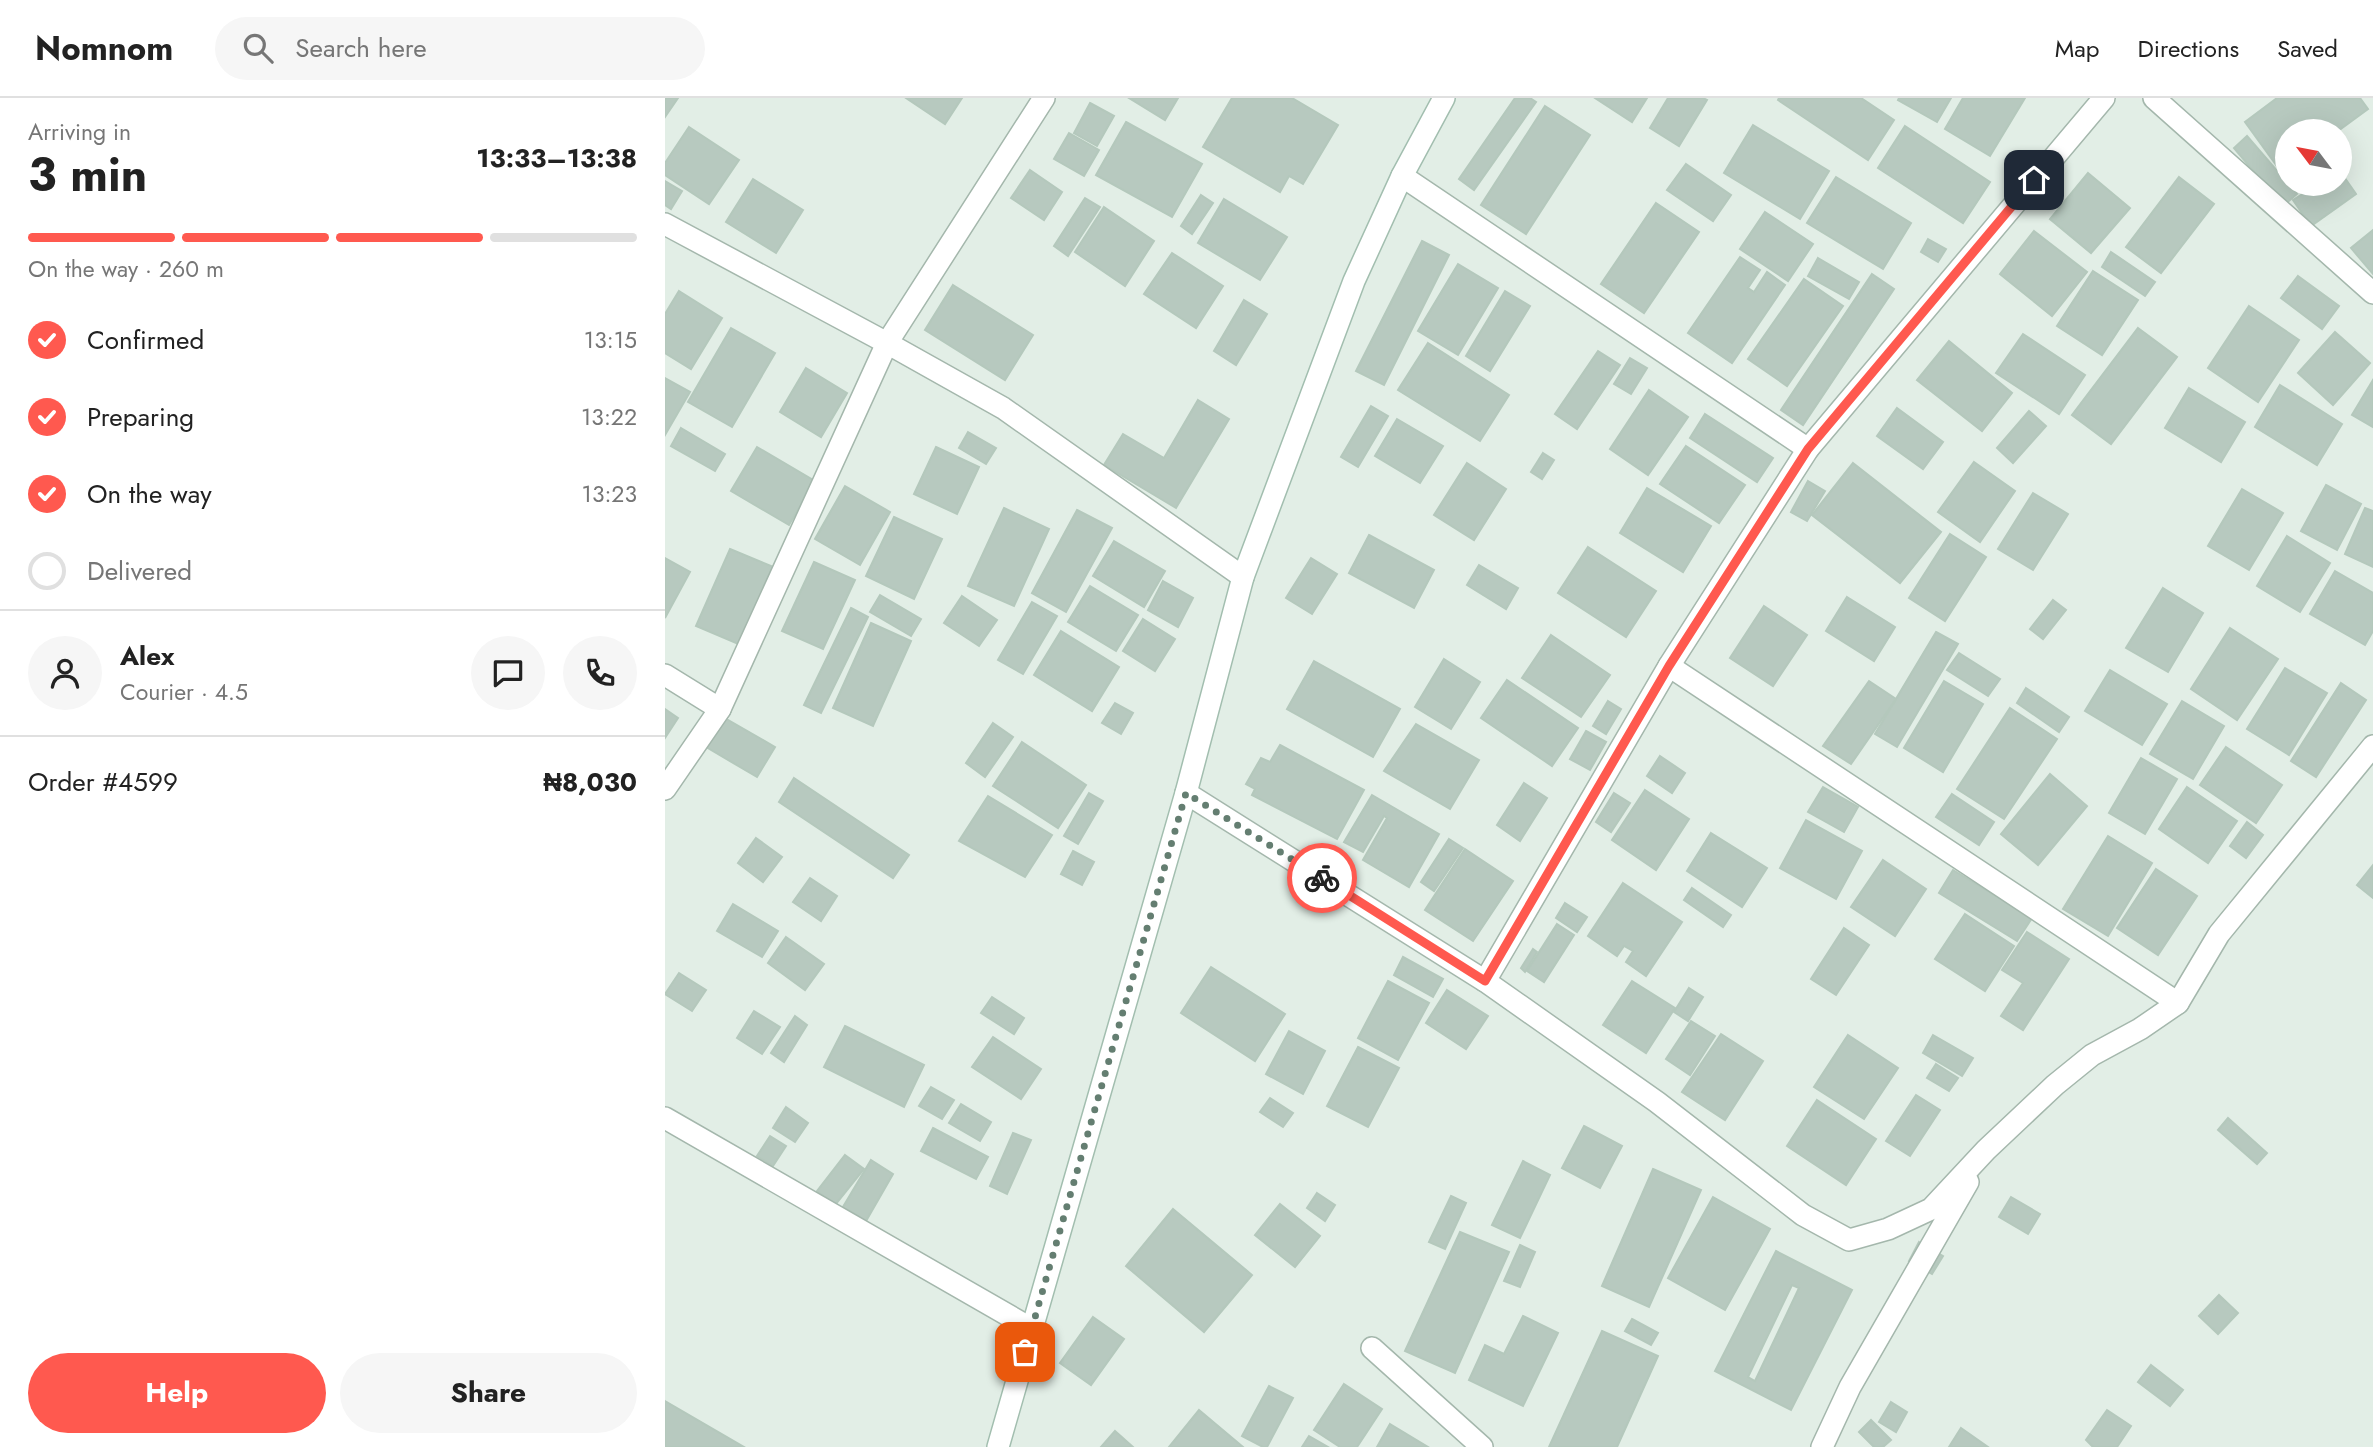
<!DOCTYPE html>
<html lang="en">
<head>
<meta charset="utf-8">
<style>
  body { margin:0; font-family:Jost,sans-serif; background:#f6f6f6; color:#222; height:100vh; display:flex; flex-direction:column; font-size:26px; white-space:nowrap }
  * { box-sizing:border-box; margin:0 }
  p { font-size:23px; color:#767676 }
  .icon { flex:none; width:38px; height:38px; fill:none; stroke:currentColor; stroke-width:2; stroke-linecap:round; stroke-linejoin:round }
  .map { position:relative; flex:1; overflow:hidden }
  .side { display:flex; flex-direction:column; background:#fff; width:665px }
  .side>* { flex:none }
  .needle { width:46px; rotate:302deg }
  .tools { position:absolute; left:1610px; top:21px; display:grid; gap:14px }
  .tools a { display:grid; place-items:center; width:77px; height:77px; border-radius:50%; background:#fff; box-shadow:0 7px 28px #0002; font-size:35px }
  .pin { position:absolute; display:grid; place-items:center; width:60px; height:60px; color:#fff; margin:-30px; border-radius:14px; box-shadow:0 4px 10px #0006 }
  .courier { position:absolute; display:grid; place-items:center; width:70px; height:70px; margin:-35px; border:5px solid #ff594f; border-radius:50%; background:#fff; color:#222; box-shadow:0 2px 9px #0007 }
  .summary em { font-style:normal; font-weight:700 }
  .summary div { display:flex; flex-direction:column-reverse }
  .summary { display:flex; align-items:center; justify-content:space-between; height:119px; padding:0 28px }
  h1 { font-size:46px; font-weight:700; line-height:52px }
  .bar { display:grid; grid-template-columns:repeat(4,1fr); gap:10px 7px; align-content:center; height:84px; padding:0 28px }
  .bar i { height:9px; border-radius:5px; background:#e0e0e0 }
  .bar .current { background:#ff594f }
  .bar p { grid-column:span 4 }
  .line { display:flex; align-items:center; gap:18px; padding:0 28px; border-top:2px solid #e0e0e0 }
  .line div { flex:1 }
  .round { display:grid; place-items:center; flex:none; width:74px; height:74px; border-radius:37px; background:#f6f6f6 }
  ol { padding:0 28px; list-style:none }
  li { display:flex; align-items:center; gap:21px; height:77px }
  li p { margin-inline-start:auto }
  li .icon { padding:7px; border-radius:50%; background:#ff594f; color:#fff; stroke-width:4 }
  li:last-child { color:#767676 }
  li i { width:38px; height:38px; border:4px solid #e0e0e0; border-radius:50% }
  .action { display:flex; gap:14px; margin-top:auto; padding:14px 28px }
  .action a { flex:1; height:80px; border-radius:42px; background:#ff594f; color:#fff; font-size:28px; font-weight:700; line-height:80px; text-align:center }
  .action a+a { background:#f6f6f6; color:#222 }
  header { display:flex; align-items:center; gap:42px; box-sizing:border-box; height:98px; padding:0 35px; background:#fff; border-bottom:2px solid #e0e0e0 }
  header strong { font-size:33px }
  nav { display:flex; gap:38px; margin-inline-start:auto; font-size:24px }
  .search { width:490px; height:63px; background:#f6f6f6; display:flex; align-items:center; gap:18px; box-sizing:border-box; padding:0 24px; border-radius:38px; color:#767676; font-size:26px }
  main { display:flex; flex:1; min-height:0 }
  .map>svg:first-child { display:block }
  .building { fill:#b7c9bf; stroke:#b4c8bc; stroke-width:2; fill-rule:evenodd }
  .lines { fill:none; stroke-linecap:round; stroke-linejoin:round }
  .minor-casing { stroke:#a4b7ac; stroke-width:24 }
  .secondary-casing { stroke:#a2beaf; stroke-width:24 }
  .minor { stroke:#fff; stroke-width:21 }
  .secondary { stroke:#fff; stroke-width:21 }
  .done { stroke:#647e71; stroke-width:7; stroke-dasharray:0 12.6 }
  .route { stroke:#ff594f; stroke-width:9 }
</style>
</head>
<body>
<header>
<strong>Nomnom</strong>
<div class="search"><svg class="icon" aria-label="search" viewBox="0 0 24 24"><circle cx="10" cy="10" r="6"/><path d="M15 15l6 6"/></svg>Search here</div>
<nav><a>Map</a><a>Directions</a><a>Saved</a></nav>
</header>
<main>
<section class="side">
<div class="summary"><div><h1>3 min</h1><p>Arriving in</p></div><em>13:33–13:38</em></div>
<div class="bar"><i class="current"></i><i class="current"></i><i class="current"></i><i></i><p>On the way · 260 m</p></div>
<ol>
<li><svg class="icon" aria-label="check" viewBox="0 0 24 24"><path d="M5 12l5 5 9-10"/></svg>Confirmed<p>13:15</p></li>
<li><svg class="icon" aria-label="check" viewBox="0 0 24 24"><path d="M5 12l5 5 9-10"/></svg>Preparing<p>13:22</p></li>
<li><svg class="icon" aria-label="check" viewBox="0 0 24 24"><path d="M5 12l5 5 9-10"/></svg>On the way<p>13:23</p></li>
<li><i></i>Delivered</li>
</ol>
<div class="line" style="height:126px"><a class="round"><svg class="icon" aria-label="person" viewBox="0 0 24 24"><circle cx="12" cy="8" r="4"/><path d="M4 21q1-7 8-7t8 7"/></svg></a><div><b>Alex</b><p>Courier · 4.5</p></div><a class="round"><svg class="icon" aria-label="chat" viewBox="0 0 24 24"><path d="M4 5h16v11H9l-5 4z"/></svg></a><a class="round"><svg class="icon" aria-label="phone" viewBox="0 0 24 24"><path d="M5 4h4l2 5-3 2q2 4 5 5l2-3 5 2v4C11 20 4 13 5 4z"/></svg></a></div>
<div class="line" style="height:91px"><div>Order #4599</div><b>₦8,030</b></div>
<div class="action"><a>Help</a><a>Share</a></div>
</section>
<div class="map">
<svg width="1708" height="1349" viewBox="0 0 1708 1349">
  <rect width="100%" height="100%" fill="#e2eee6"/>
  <g class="building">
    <polygon points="0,0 13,0 0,19"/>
    <polygon points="241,0 297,0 280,26"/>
    <polygon points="464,0 513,0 500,22"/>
    <polygon points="567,0 627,0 673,27 638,86 624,78 615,94 538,49"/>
    <polygon points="850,0 865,0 871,4 809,92 794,81"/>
    <polygon points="930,0 982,0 967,24"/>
    <polygon points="1003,0 1038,0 1042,2 1014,48 985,30"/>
    <polygon points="1114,0 1196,0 1229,22 1203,62 1113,2"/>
    <polygon points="1234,0 1286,0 1272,24 1233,2"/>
    <polygon points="1298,0 1360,0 1325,58 1280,31"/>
    <polygon points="1612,0 1695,0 1703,11 1673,33 1622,33 1622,71 1617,75 1580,24"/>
    <polygon points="425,5 449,18 432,48 409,35"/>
    <polygon points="880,8 925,37 861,136 816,107"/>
    <polygon points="461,24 537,66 507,119 431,77"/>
    <polygon points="1088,27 1164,73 1135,121 1059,75"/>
    <polygon points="1240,28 1325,84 1298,125 1213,70"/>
    <polygon points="24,29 74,62 44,106 0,77 0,65"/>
    <polygon points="404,35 434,52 419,78 389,61"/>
    <polygon points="1582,38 1632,96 1618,108 1569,50"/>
    <polygon points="1021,66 1066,97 1048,123 1002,92"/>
    <polygon points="365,72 397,94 379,122 346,100"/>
    <polygon points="1675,73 1691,96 1646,128 1628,102 1639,95 1633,86 1675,86"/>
    <polygon points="1423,75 1465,110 1426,155 1385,121"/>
    <polygon points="1171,79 1246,125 1218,171 1142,125"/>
    <polygon points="1514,79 1549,106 1496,175 1461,149"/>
    <polygon points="88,81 138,112 111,155 61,124"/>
    <polygon points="0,83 17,93 6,111 0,107"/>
    <polygon points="536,97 548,105 527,136 516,128"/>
    <polygon points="420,100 435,109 403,158 389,148"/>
    <polygon points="559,101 622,139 595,182 533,145"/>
    <polygon points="991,105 1034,134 979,215 936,186"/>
    <polygon points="439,109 489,143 460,188 410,154"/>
    <polygon points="1100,114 1148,146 1123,183 1075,151"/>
    <polygon points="1708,132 1708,176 1686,150"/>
    <polygon points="1369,133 1422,174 1387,218 1335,176"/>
    <polygon points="1263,141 1281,151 1273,164 1256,154"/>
    <polygon points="757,143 784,157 719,287 691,273"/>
    <polygon points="1446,154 1490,184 1480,198 1437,169"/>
    <polygon points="507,155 558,188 531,230 479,196"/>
    <polygon points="1075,159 1095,172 1083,190 1089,194 1102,174 1120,187 1067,265 1023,235"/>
    <polygon points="1153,160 1194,184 1184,201 1143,178"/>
    <polygon points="793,166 833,190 793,257 753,233"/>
    <polygon points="1428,173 1473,202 1437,257 1392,228"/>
    <polygon points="1207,176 1229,191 1138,327 1116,312"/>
    <polygon points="1633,178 1674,208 1657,231 1616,200"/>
    <polygon points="1139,181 1178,208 1122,288 1083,261"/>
    <polygon points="288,187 368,237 340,282 260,232"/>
    <polygon points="14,193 57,220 26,271 0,255 0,216"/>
    <polygon points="840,193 865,208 825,273 801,258"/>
    <polygon points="579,202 602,216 571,267 549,253"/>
    <polygon points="1584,208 1634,242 1593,304 1543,270"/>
    <polygon points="66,230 110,255 67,329 23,304"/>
    <polygon points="1473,230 1512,259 1446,346 1407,317"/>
    <polygon points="1670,234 1705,265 1668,307 1633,275"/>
    <polygon points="1358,236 1420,277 1394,316 1331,275"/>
    <polygon points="1284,243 1347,295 1317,333 1252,282"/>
    <polygon points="763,245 844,297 815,343 733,292"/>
    <polygon points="933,253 955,267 912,331 890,316"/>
    <polygon points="965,260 982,270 966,296 949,286"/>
    <polygon points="141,270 182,295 156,339 115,314"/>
    <polygon points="0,280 25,294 0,337"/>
    <polygon points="1708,282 1708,329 1687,317"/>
    <polygon points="1615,287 1677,326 1652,367 1590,329"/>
    <polygon points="1524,290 1580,324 1556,364 1500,330"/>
    <polygon points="984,292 1023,319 983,377 945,351"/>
    <polygon points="533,302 564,321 511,410 439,367 458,336 499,360"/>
    <polygon points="706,308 723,318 693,369 676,359"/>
    <polygon points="1232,310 1278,344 1258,371 1212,338"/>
    <polygon points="1364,313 1381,328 1348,365 1332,350"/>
    <polygon points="1040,316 1108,360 1092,384 1025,340"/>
    <polygon points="732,321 778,348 755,385 710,358"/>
    <polygon points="16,330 60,356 50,373 6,348"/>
    <polygon points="303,334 331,350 321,366 294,350"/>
    <polygon points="1021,348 1080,387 1054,425 995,386"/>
    <polygon points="92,349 150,383 124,427 66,393"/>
    <polygon points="271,349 314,369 292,416 249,396"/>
    <polygon points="878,355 889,362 877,381 866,374"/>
    <polygon points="1309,364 1350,393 1315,444 1273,414"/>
    <polygon points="802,365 841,391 809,442 769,417"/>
    <polygon points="1188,365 1276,434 1235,485 1147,417"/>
    <polygon points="1143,383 1160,393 1142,423 1126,414"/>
    <polygon points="1661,387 1696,406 1672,452 1636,433"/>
    <polygon points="180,388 225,414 195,467 150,441"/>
    <polygon points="982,390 1046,428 1018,474 955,435"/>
    <polygon points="1577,391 1618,415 1584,472 1543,448"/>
    <polygon points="1368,395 1403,416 1368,472 1333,451"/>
    <polygon points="339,410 384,431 349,508 303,488"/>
    <polygon points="1700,410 1708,413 1708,469 1680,456"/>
    <polygon points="412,412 447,430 401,514 367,495"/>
    <polygon points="229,419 277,441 249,501 201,478"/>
    <polygon points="1285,436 1321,459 1280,523 1244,500"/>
    <polygon points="704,437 769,472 749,510 684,475"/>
    <polygon points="1622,438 1665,465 1635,514 1592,488"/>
    <polygon points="449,443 500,473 479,509 428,478"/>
    <polygon points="923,449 991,493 961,539 893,495"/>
    <polygon points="65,451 111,470 78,548 31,528"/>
    <polygon points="0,460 25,474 0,520"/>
    <polygon points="646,460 672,476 647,516 621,500"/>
    <polygon points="149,464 190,482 158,551 117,533"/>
    <polygon points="814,467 853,490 841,511 802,487"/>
    <polygon points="1670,473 1708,495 1708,533 1700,547 1645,516"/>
    <polygon points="498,483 528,500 513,529 483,512"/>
    <polygon points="425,488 473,517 451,553 403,524"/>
    <polygon points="1498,490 1538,515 1503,574 1461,550"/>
    <polygon points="215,497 256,521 246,538 205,514"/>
    <polygon points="297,498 332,522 314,548 279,525"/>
    <polygon points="1182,499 1230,529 1209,563 1161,533"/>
    <polygon points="1388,502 1401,512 1378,541 1365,531"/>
    <polygon points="367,504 392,518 358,576 333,562"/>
    <polygon points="1099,508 1142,537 1108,588 1065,560"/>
    <polygon points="186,510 203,519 156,615 139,607"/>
    <polygon points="478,521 510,541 490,573 458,553"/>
    <polygon points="206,525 246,543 208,628 168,610"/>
    <polygon points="1565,530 1613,561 1572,622 1526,591"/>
    <polygon points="396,533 454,569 427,613 369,577"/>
    <polygon points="1271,534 1293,546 1232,649 1210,636"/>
    <polygon points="886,537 945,577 916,619 857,580"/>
    <polygon points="1294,555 1335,581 1323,598 1282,572"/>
    <polygon points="779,561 815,584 786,631 750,609"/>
    <polygon points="649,563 735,611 708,659 622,611"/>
    <polygon points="1620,570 1662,595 1624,657 1582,631"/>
    <polygon points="1445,572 1502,606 1477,647 1420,613"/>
    <polygon points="842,582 913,630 887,668 816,620"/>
    <polygon points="1204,583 1231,601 1186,666 1158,648"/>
    <polygon points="1279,583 1318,606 1278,674 1239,650"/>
    <polygon points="1676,585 1701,602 1651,679 1626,663"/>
    <polygon points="1361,590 1404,619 1394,634 1352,605"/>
    <polygon points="943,603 956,611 941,636 928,628"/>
    <polygon points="1517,603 1559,628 1528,681 1485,656"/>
    <polygon points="450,605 468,615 456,636 437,625"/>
    <polygon points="1345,610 1392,641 1339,721 1292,691"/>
    <polygon points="0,611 13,620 0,640"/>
    <polygon points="58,619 110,649 92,679 41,649"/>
    <polygon points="328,625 348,639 320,679 301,665"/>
    <polygon points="751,626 814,662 785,711 719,673"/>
    <polygon points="921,633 941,644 925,672 905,661"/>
    <polygon points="357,644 421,687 393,730 328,688"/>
    <polygon points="615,647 699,692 672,741 587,697 590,691 581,686 596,660 605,664"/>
    <polygon points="1561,649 1617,687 1591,725 1535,687"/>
    <polygon points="995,658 1020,675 1007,695 982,678"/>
    <polygon points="1476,660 1512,681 1480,736 1444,715"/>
    <polygon points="1385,676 1422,708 1373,767 1336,736"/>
    <polygon points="129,680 244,757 228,780 114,704"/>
    <polygon points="859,685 882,700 855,743 832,727"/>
    <polygon points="1158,689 1193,709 1179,734 1143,714"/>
    <polygon points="1522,689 1572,723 1543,765 1494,731"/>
    <polygon points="980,692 1024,721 991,772 947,742"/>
    <polygon points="424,695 438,703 413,746 399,738"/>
    <polygon points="949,695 965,705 946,734 931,724"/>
    <polygon points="1287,696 1329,724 1314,747 1271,719"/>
    <polygon points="707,697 774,736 744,789 698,762 722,720 719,718 698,754 679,744"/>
    <polygon points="323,698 387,737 360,779 294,743"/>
    <polygon points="1141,722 1197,753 1171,801 1115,770"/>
    <polygon points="1582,724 1598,737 1581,760 1565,748"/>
    <polygon points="1046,735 1102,770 1077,809 1022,773"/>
    <polygon points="1443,738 1487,765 1443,838 1398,811"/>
    <polygon points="91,740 117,759 98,784 73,765"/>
    <polygon points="784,741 798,750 769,793 756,784"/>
    <polygon points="800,751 848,783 808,843 760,812"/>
    <polygon points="408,753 429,764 417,787 396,776"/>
    <polygon points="1218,762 1261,791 1230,838 1186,809"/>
    <polygon points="1708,767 1708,800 1692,787"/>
    <polygon points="1491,771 1532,798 1493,857 1452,830"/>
    <polygon points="1288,772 1367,820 1352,843 1274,795"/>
    <polygon points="145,780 172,798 156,823 128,804"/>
    <polygon points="958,785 1017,824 981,878 961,864 968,853 959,848 952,858 923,838"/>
    <polygon points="1027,790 1066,817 1058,829 1019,802"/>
    <polygon points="900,805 922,819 912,834 891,820"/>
    <polygon points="68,806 113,833 97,859 52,833"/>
    <polygon points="1300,816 1349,848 1320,893 1270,861"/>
    <polygon points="892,826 909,837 879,884 862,873"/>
    <polygon points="1179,830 1204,847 1171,897 1146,881"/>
    <polygon points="1362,834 1404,861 1358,932 1336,918 1358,885 1337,872"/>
    <polygon points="121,839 159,866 140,892 103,865"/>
    <polygon points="868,851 872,854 860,874 856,870"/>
    <polygon points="738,859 778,881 768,899 729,877"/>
    <polygon points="546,869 620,916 590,963 516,915"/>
    <polygon points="14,875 41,892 27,913 0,896"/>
    <polygon points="723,883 764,905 733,962 693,940"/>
    <polygon points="967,883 1010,910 981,955 938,927"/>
    <polygon points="1024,890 1038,899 1023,923 1009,914"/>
    <polygon points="782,892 823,918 801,951 761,925"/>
    <polygon points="327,899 359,920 349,936 316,915"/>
    <polygon points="89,913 115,929 97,956 72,940"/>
    <polygon points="130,918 142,927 119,964 106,955"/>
    <polygon points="1026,923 1050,938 1025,977 1001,961"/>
    <polygon points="180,928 259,967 239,1009 159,969"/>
    <polygon points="624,933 660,953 638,996 601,976"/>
    <polygon points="1056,936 1098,963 1060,1022 1017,994"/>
    <polygon points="1183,937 1233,970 1199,1021 1149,989"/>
    <polygon points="1268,937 1308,960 1297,978 1258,955"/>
    <polygon points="328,939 376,971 356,1001 307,969"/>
    <polygon points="693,949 734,970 703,1029 662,1008"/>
    <polygon points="1271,966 1293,980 1284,993 1262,980"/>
    <polygon points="266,989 289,1002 277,1021 254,1008"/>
    <polygon points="1251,997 1275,1012 1245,1058 1221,1043"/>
    <polygon points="605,1000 628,1015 618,1029 595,1014"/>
    <polygon points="1152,1002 1211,1041 1181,1087 1122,1048"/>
    <polygon points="296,1006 326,1024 315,1043 284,1025"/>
    <polygon points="121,1009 143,1025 130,1044 108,1030"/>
    <polygon points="1563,1020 1602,1055 1592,1066 1553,1032"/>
    <polygon points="919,1028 957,1048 935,1090 897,1070"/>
    <polygon points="268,1030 323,1059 311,1081 256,1053"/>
    <polygon points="348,1035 366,1042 342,1096 325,1088"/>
    <polygon points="105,1038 121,1048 108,1068 92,1058"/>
    <polygon points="180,1057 199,1071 170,1107 152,1093"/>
    <polygon points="206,1062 228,1076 201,1123 178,1109"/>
    <polygon points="858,1063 885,1077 855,1140 827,1127"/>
    <polygon points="988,1071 1036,1092 984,1209 937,1188"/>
    <polygon points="652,1095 670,1107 660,1123 642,1110"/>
    <polygon points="786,1098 801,1105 780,1151 764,1144"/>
    <polygon points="1048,1099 1105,1131 1060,1212 1003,1180"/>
    <polygon points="1346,1099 1375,1116 1363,1136 1334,1119"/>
    <polygon points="615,1106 655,1138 630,1169 590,1137"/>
    <polygon points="508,1111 587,1177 539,1234 461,1168"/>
    <polygon points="795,1134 844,1154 790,1275 740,1253"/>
    <polygon points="1254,1144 1278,1158 1267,1176 1244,1163"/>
    <polygon points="855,1147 870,1154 855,1189 839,1183"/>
    <path d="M 1111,1153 L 1187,1192 L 1126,1312 L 1050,1273 ZM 1127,1187 L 1134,1190 L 1090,1283 L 1083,1279 Z"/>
    <polygon points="1554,1197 1573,1215 1553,1236 1534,1218"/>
    <polygon points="858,1218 893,1235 858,1308 804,1282 820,1247 839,1256"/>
    <polygon points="428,1219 459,1241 426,1287 395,1265"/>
    <polygon points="967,1221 993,1235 986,1247 960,1233"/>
    <polygon points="937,1233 993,1258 952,1349 884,1349"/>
    <polygon points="1486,1267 1518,1292 1505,1308 1473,1284"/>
    <polygon points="679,1286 717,1311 692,1349 675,1349 649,1332"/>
    <polygon points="604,1288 628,1300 602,1349 598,1349 577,1338"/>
    <polygon points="0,1303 79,1349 0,1349"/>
    <polygon points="1226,1304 1242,1314 1231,1334 1214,1324"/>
    <polygon points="534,1312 578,1349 504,1349"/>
    <polygon points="1442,1312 1466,1328 1452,1349 1428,1349 1421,1342"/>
    <polygon points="1206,1322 1226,1342 1218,1349 1209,1349 1194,1334"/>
    <polygon points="725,1326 763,1349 712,1349"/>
    <polygon points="1296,1330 1323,1349 1284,1349"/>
    <polygon points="450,1333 468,1349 436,1349"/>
    <polygon points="644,1338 663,1349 637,1349"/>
  </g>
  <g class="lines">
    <g class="minor-casing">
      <g id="minor">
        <polyline points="1489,0 1708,195"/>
        <polyline points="737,78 1143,351"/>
        <polyline points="0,126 222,245 338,310 578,479"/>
        <polyline points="1004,568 1513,905"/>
        <polyline points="0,577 55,611"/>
        <polyline points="0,691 55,611 222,245 379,0"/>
        <polyline points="521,695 820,883 992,1004 1138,1117 1184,1142 1223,1131 1266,1111 1321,1052 1390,987 1427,957 1475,931 1513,905 1554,836 1708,648"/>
        <polyline points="820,883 1004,568 1143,351 1439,0"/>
        <polyline points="0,1020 367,1231"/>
        <polyline points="707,1250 817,1349"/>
        <polyline points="1157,1349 1185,1289 1303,1084"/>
      </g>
    </g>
    <g class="secondary-casing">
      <polyline id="secondary" points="333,1349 521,695 578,479 689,183 737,78 779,0"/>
    </g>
    <use href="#minor" class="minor"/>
    <use href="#secondary" class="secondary"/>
  </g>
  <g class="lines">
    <polyline class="done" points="360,1254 521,695 657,780"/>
    <polyline class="route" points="657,780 820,883 1004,568 1143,351 1369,82"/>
  </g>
</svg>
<div class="tools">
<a><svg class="needle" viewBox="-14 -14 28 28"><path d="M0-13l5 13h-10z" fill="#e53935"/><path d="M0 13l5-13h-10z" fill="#767676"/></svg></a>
</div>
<div class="pin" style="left:360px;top:1254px;background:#ea580c"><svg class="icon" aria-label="bag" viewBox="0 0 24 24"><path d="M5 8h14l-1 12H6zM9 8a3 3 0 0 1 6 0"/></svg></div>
<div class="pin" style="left:1369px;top:82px;background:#1f2937"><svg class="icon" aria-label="home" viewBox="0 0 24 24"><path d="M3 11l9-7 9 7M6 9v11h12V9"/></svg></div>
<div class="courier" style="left:657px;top:780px"><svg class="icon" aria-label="bike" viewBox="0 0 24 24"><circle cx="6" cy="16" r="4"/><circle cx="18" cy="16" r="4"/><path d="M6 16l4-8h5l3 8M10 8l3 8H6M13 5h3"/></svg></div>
</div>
</main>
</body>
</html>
